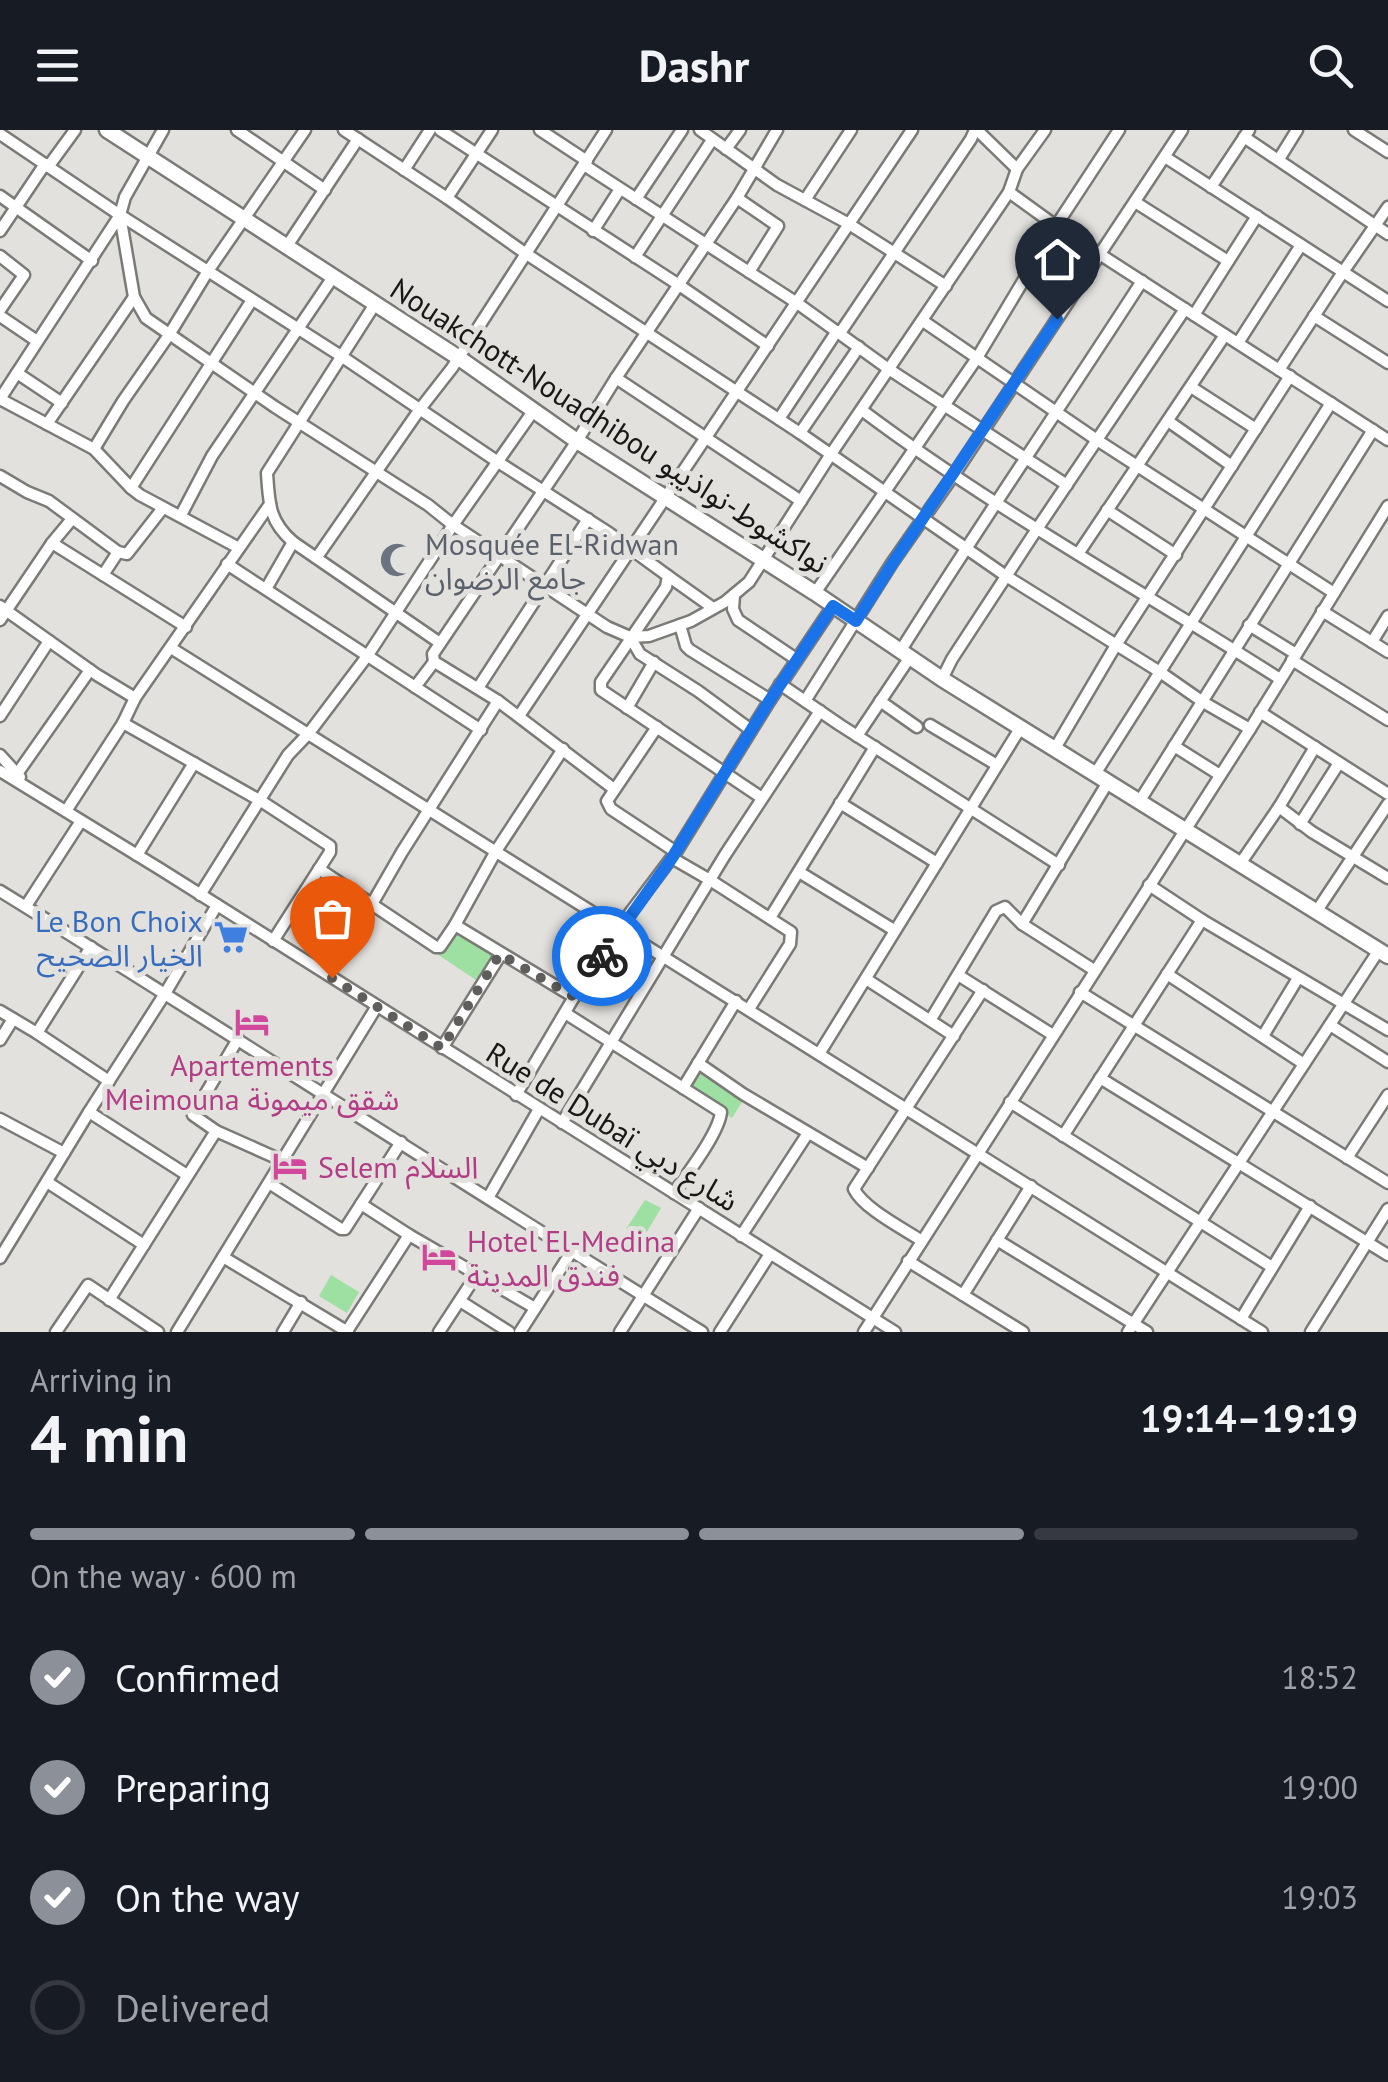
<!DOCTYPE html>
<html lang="en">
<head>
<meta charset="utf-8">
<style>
  body { margin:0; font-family:"PT Sans","Noto Sans Arabic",sans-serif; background:#20242c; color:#f1f3f6; height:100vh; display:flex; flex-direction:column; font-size:38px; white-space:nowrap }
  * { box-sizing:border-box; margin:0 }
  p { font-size:32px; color:#9ea1a6 }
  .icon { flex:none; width:55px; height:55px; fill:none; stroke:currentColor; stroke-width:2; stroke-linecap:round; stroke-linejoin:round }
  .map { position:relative; height:1202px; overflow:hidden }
  .drawer { display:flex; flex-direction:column; background:#171b24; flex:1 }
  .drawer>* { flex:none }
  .pin { position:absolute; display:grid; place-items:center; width:85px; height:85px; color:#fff; margin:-102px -42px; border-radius:50% 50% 50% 0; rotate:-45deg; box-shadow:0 0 10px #0007 }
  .pin .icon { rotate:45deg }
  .courier { position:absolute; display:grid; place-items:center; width:100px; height:100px; margin:-50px; border:8px solid #1a73e8; border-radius:50%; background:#fff; color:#222; box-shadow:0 2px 12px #0007 }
  .headline em { font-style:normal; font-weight:600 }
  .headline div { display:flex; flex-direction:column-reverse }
  .headline { display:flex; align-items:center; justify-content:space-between; height:170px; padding:0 30px }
  h1 { font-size:65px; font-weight:600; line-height:75px }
  .bar { display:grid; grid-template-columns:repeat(4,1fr); gap:15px 10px; align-content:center; height:120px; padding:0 30px }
  .bar i { height:12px; border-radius:8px; background:#363941 }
  .bar .current { background:#8c9099 }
  .bar p { grid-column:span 4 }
  ol { padding:0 30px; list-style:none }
  li { display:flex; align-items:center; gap:30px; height:110px }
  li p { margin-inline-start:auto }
  li .icon { padding:10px; border-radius:50%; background:#8c9099; color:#fff; stroke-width:4 }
  li:last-child { color:#9ea1a6 }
  li i { width:55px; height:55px; border:5px solid #363941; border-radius:50% }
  header { display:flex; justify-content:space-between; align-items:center; height:130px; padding:0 30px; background:#171b24; font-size:45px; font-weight:600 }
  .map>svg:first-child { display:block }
  .green { fill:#9de0a1 }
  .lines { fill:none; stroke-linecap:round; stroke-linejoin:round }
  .minor-casing { stroke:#7c7a77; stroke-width:15 }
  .highway-casing { stroke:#7c7a77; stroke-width:19 }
  .minor { stroke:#fff; stroke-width:10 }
  .highway { stroke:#fff; stroke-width:14 }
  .done { stroke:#5f5e5c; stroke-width:10; stroke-dasharray:0 18 }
  .route { stroke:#1a73e8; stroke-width:12 }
  .labels { text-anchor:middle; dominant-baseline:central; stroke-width:10; stroke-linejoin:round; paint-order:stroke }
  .street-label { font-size:30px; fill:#191817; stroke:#e2e1dd }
  .worship-label { font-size:30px; fill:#5b616d; stroke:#e2e1dd; text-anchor:start }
  .shop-label { font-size:30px; fill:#366cbe; stroke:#e2e1dd; text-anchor:end }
  .hotel-label { font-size:30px; fill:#b23c85; stroke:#e2e1dd; text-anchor:start }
</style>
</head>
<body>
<header><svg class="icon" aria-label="menu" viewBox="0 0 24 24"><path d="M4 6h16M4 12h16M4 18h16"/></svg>Dashr<svg class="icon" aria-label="search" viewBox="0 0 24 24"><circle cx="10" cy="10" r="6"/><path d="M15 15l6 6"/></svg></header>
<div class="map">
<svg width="1388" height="1202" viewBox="0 0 1388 1202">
  <rect width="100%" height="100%" fill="#e2e1dd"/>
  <g class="green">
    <polygon points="453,797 499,823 482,854 437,824"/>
    <polygon points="698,937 744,969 732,988 686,956"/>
    <polygon points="645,1070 661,1078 642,1110 626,1099"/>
    <polygon points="331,1145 359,1162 347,1183 319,1166"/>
  </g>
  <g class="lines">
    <g class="minor-casing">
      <g id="minor">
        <polyline points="237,0 325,60"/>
        <polyline points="344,0 447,68 525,123 800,303 1006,446 1160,542 1203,572 1250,599"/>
        <polyline points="440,0 679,155 768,216"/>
        <polyline points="540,0 587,31"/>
        <polyline points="700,0 777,55 849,94 946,156"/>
        <polyline points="977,0 1017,39"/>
        <polyline points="1354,0 1388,22"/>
        <polyline points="0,4 120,85 341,226 498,332 609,403 668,446 666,457 601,552 601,560 762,668"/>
        <polyline points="1244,7 1388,104"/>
        <polyline points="726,19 740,0"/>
        <polyline points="1165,27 1388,171"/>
        <polyline points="1279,29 1297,0"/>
        <polyline points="584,35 797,173 890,240 1067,355"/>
        <polyline points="48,37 75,0"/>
        <polyline points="404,40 430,0"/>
        <polyline points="1211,57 1249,0"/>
        <polyline points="1009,62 1056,96 1388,310"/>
        <polyline points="0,66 92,131"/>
        <polyline points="447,68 492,0"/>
        <polyline points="737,68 778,96 749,142"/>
        <polyline points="636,69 682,0"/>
        <polyline points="805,70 851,0"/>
        <polyline points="1135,72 1228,131"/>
        <polyline points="120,85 134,167 146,188 275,277 428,375 453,395 607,497 630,507 649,506 691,491 725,472 749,452 831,324 1009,62 1017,39 1045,0"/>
        <polyline points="0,101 45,34"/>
        <polyline points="593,101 620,59"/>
        <polyline points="287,116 358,9"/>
        <polyline points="0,126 24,145 0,180"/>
        <polyline points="635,127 712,10"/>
        <path d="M 375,174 L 267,343 C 269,374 269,391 293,412 L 440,513"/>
        <polyline points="1194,185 1257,86"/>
        <polyline points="0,186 37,211"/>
        <polyline points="1314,186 1388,233"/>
        <polyline points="923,191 1097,310 1334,463"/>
        <polyline points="840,203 971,9 975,0"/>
        <polyline points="1238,213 1301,115"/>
        <polyline points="1279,240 1343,142 1388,77"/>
        <polyline points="17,243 62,273"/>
        <polyline points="616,248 801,371"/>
        <polyline points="1191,257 1256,299"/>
        <polyline points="0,269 120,85 125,67 163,0"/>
        <polyline points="0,269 94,319 131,358 140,365 239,418"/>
        <path d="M 863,281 C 995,380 1141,460 1280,549"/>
        <polyline points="779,289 837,201"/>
        <polyline points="1168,291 1232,336"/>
        <polyline points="47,294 134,167"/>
        <polyline points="800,303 859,217"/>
        <polyline points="94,319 123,271 169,205 208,141 305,0"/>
        <polyline points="0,346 27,362 49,371 118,422 127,424 163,378"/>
        <polyline points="131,358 252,170"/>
        <polyline points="1107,380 1176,425"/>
        <polyline points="181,385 212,326 333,147"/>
        <polyline points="52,413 186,497"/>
        <polyline points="1078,424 1225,205"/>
        <polyline points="317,427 420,279 452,238 606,0"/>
        <polyline points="227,434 481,600"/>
        <polyline points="103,445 118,422"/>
        <polyline points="668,446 713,478"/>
        <polyline points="266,459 293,412"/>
        <polyline points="815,463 977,228 1056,96 1119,0"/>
        <polyline points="734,465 733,479 738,490 796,529"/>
        <polyline points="0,476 97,545 135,568"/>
        <polyline points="1322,481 1388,522"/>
        <polyline points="0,490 52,413 72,389"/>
        <polyline points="680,495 686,516 690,520 770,570"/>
        <polyline points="1249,495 1296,524"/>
        <polyline points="630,507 640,524 698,561 751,600"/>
        <polyline points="1372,512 1388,486"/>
        <polyline points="171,518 1262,1202"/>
        <path d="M 901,520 C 979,396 1062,275 1142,151"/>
        <polyline points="1292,530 1388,590"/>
        <polyline points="942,549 952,529 1037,399 1185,179"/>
        <polyline points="780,554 840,595 1059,735"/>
        <polyline points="415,557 434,532"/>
        <polyline points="478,558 588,389"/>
        <polyline points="805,571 892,433 955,343 1182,0"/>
        <polyline points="880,571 917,597"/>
        <polyline points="627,578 654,532"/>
        <polyline points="1260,582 1388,664"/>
        <polyline points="0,586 49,511"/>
        <polyline points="519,586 912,0"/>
        <polyline points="123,593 261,671 330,716 330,722 273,811"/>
        <polyline points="930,595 997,635"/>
        <polyline points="657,597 607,671 611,679 676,722"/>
        <polyline points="857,606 910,527"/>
        <polyline points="1174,616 1220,645"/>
        <polyline points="1054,620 1116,515 1290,246"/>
        <polyline points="0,625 20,647"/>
        <polyline points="0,641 160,739 895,1202"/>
        <polyline points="17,644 90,540"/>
        <polyline points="1095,644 1331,273"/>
        <polyline points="614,659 498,571 438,534 434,532 433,524 577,311 616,248 737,68 777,0"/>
        <polyline points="1139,672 1373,300"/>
        <polyline points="840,673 937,733"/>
        <polyline points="1279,677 1312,702 1388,748"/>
        <polyline points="66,681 123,593 135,568 270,374"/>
        <polyline points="1300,694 1339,633"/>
        <polyline points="137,725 194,633"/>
        <polyline points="672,728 710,750 791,802 790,814 749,879"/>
        <polyline points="1240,734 1279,677 1315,617"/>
        <polyline points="319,739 436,817 440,817 455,795 496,721 563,619"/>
        <polyline points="799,742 894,800"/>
        <polyline points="1149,755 1202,790 1388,900"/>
        <path d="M 0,761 C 235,906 466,1057 702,1202"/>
        <polyline points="200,765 288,625 309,603 368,525 453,395 534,280"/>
        <polyline points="372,774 402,722 498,571"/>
        <polyline points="26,776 81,691"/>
        <polyline points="1316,782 1388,674"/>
        <polyline points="770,788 875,617"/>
        <polyline points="1022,794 1108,652"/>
        <polyline points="455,795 574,867"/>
        <polyline points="1167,844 1304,934"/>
        <polyline points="958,845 1053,905"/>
        <polyline points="866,849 954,906"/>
        <polyline points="1080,862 1388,1053"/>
        <polyline points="0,881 37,903 109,951"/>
        <path d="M 565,883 L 721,982 C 719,1003 687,1044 674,1063"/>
        <polyline points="931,889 996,781 1005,777 1022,794 1094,840"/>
        <polyline points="1330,895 1388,932"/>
        <polyline points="37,903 91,817"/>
        <polyline points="1263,906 1298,848"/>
        <polyline points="238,909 193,985 216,1001 281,1030"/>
        <polyline points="0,910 13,889"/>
        <polyline points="442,918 501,824"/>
        <polyline points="819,924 1021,597"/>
        <polyline points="698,933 743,964 868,1038"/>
        <polyline points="1100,948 1388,1125"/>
        <polyline points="683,958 736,871"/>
        <polyline points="516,965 574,867 630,783 676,722 770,570 833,476"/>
        <polyline points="1010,972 1272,1137"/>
        <polyline points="89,982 187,1045"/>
        <polyline points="0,989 64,1023"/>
        <polyline points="562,993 725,725 820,581"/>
        <polyline points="1063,1006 1202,790"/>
        <polyline points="1347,1028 1388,965"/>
        <polyline points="47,1052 144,1115"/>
        <polyline points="269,1053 341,1099 345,1099 401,1012"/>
        <polyline points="488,1068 539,979"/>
        <polyline points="361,1074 409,1105 535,1178"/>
        <polyline points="741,1106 808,1003"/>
        <polyline points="997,1110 1147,1202"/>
        <path d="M 922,1111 C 902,1098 863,1078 854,1059 L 983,860"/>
        <polyline points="223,1127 348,1202"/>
        <polyline points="0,1128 89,982 166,862 217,775"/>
        <polyline points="908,1131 1023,1202"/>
        <polyline points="963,1165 1031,1056"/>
        <polyline points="109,1170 216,1001"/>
        <polyline points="460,1171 509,1202"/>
        <polyline points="1241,1189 1310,1076"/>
        <polyline points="347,1201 409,1105"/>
        <polyline points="56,1202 88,1155 158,1202"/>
        <polyline points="177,1202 377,876"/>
        <polyline points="283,1202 301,1172"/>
        <polyline points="439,1202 477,1144"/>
        <polyline points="520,1202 572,1121"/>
        <polyline points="620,1202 699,1078"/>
        <polyline points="720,1202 770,1124"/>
        <polyline points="864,1202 1250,599 1388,376"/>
        <polyline points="1128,1202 1379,820"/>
        <polyline points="1311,1202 1388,1079"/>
      </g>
    </g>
    <g class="highway-casing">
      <polyline id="highway" points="107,0 459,228 577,311 815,463 942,549 1388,826"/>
    </g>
    <use href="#minor" class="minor"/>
    <use href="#highway" class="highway"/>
  </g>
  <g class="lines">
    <polyline class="done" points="332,848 442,918 500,824 574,867 602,826"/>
    <polyline class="route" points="602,826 672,728 770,570 833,476 856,491 892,434 1057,189"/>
  </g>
  <defs>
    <g id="mosque-bare" transform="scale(2.7)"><path d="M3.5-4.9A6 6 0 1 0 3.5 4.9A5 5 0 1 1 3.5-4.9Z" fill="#6b7280" stroke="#e2e1dd" stroke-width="2.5" paint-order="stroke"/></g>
    <g id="supermarket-bare" transform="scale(2.7)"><path d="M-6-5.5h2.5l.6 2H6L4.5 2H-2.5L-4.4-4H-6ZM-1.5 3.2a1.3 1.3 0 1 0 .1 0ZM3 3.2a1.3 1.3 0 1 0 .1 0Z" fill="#3f7fe0" stroke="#e2e1dd" stroke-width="2.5" paint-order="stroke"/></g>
    <g id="hotel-bare" transform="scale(2.7)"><path d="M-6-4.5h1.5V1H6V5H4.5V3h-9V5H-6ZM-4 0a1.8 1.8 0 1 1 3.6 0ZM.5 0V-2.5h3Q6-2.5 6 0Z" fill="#d1479c" stroke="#e2e1dd" stroke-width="2.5" paint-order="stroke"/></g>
  </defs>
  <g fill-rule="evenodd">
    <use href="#mosque-bare" x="397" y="430"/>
    <use href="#supermarket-bare" x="231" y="807"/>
    <use href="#hotel-bare" x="252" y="892"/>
    <use href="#hotel-bare" x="290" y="1036"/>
    <use href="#hotel-bare" x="439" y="1127"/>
  </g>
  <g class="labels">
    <g class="street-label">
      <text transform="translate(610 295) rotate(33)">Nouakchott-Nouadhibou نواكشوط-نواذيبو</text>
      <text transform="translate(613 996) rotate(32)">Rue de Dubaï شارع دبي</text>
    </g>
    <g class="worship-label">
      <text x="425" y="413">Mosquée El-Ridwan<tspan x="425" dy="34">جامع الرضوان</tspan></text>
    </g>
    <g class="shop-label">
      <text x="203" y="790">Le Bon Choix<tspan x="203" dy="34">الخيار الصحيح</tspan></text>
    </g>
    <g class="hotel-label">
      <text x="252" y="934" text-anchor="middle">Apartements<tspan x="252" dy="34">Meimouna شقق ميمونة</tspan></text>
      <text x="318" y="1036">Selem السلام</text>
      <text x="467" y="1110">Hotel El-Medina<tspan x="467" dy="34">فندق المدينة</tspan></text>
    </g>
  </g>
</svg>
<div class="pin" style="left:332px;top:848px;background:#ea580c"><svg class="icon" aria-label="bag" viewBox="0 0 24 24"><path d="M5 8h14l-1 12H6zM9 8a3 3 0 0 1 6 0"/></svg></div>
<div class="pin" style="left:1057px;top:189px;background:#1f2937"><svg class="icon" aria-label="home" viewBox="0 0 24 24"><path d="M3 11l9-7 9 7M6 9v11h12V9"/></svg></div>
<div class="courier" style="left:602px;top:826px"><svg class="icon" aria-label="bike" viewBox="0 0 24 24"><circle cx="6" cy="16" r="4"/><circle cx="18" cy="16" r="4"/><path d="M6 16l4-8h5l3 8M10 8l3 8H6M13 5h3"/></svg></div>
</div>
<section class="drawer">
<div class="headline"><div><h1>4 min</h1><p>Arriving in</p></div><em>19:14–19:19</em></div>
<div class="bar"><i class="current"></i><i class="current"></i><i class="current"></i><i></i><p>On the way · 600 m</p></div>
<ol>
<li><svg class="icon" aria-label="check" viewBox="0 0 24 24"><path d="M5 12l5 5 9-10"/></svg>Confirmed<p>18:52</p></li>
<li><svg class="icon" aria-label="check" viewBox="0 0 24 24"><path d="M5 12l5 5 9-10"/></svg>Preparing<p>19:00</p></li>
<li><svg class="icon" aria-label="check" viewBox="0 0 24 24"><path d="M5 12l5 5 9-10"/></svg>On the way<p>19:03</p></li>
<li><i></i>Delivered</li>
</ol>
</section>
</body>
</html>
